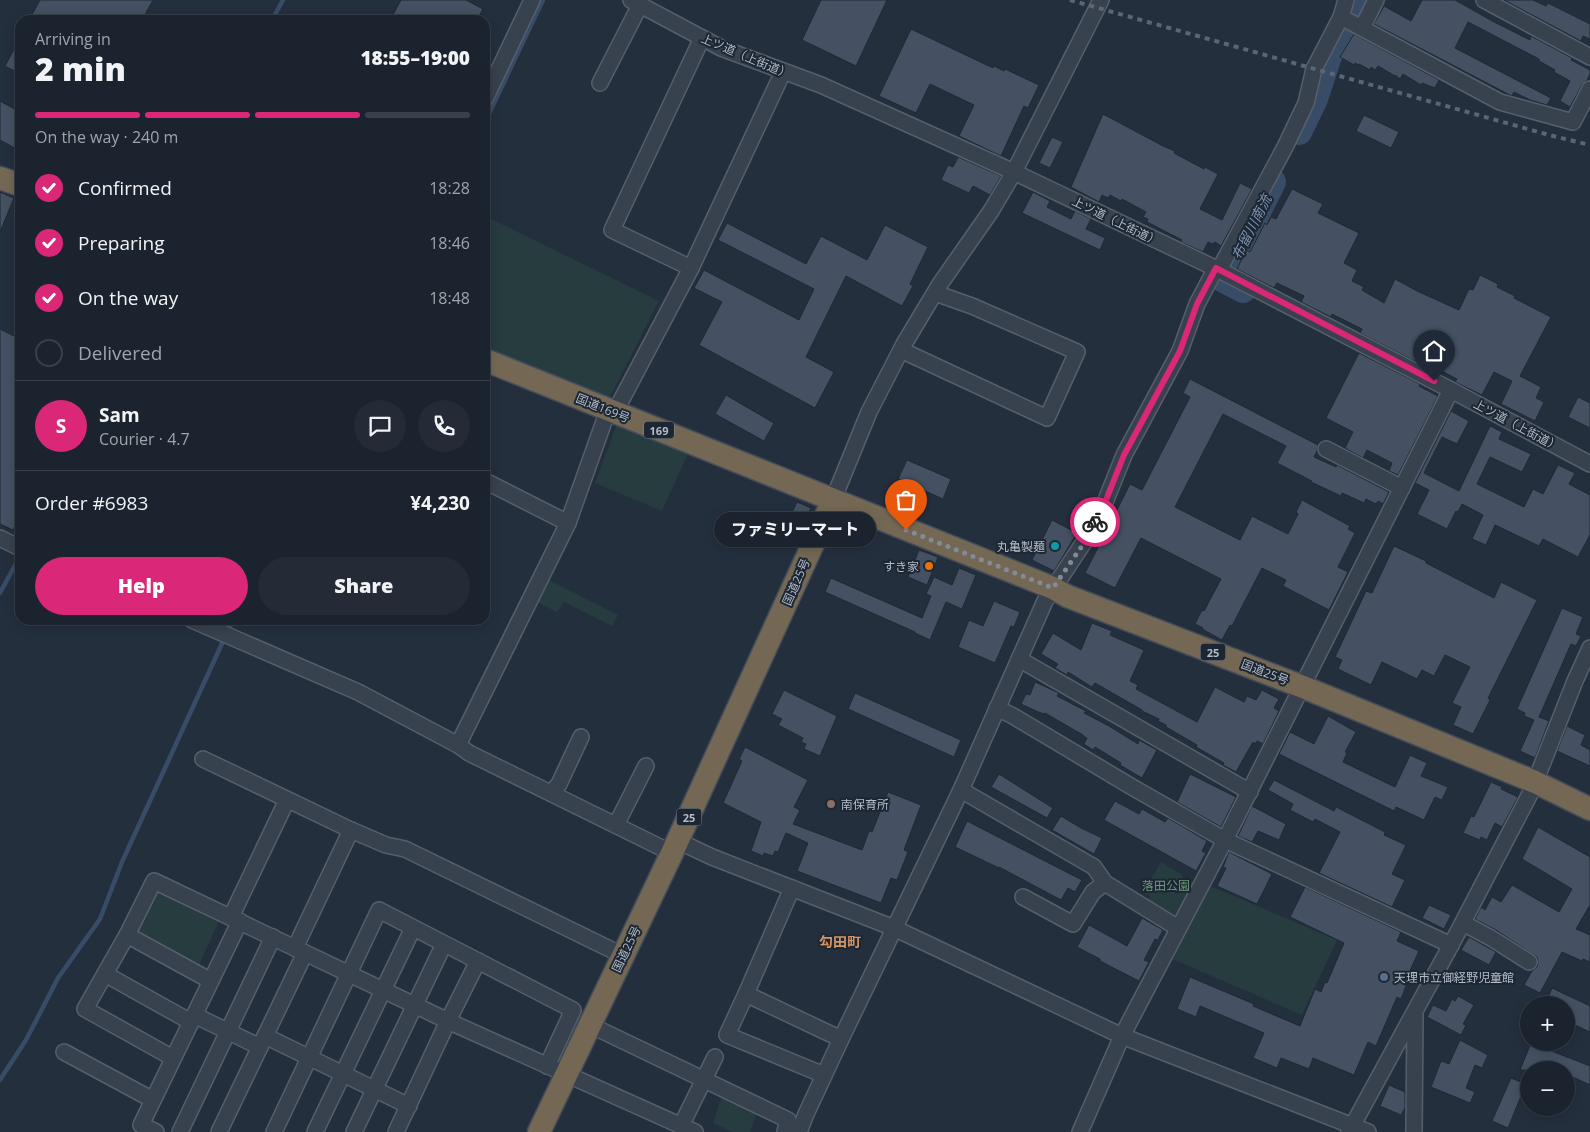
<!DOCTYPE html>
<html lang="en">
<head>
<meta charset="utf-8">
<style>
  body { margin:0; font-family:"Open Sans","Noto Sans JP",sans-serif; background:#242b36; color:#f1f3f6; height:100vh; display:flex; flex-direction:column; font-size:19px; white-space:nowrap }
  * { box-sizing:border-box; margin:0 }
  p { font-size:16px; color:#a0a4aa }
  .icon { flex:none; width:28px; height:28px; fill:none; stroke:currentColor; stroke-width:2; stroke-linecap:round; stroke-linejoin:round }
  .map { position:relative; flex:1; overflow:hidden }
  .details { position:absolute; left:15px; top:15px; width:475px; height:610px; display:flex; flex-direction:column; background:#1b232e; border-radius:15px; box-shadow:0 2px 12px #0003,0 0 0 1px #39404a }
  .details>* { flex:none }
  .controls { position:absolute; left:1520px; top:996px; display:grid; gap:10px }
  .controls a { display:grid; place-items:center; width:55px; height:55px; border-radius:50%; background:#1b232e; box-shadow:0 2px 12px #0003,0 0 0 1px #39404a; font-size:25px }
  .pin { position:absolute; display:grid; place-items:center; width:42px; height:42px; color:#fff; margin:-51px -21px; border-radius:50% 50% 50% 0; rotate:-45deg; box-shadow:0 0 5px #0007 }
  .pin .icon { rotate:45deg }
  .courier { position:absolute; display:grid; place-items:center; width:50px; height:50px; margin:-25px; border:4px solid #db2777; border-radius:50%; background:#fff; color:#222; box-shadow:0 1px 6px #0007 }
  .bubble { position:absolute; height:35px; border-radius:18px; background:#1b232e; box-shadow:0 2px 12px #0003,0 0 0 1px #39404a; font-size:16px; font-weight:800; line-height:35px; text-align:center }
  .overview em { font-style:normal; font-weight:800 }
  .overview div { display:flex; flex-direction:column-reverse }
  .overview { display:flex; align-items:center; justify-content:space-between; height:85px; padding:0 20px }
  h1 { font-size:32px; font-weight:800; line-height:38px }
  .bar { display:grid; grid-template-columns:repeat(4,1fr); gap:8px 5px; align-content:center; height:60px; padding:0 20px }
  .bar i { height:6px; border-radius:4px; background:#39404a }
  .bar .selected { background:#db2777 }
  .bar p { grid-column:span 4 }
  .line { display:flex; align-items:center; gap:12px; padding:0 20px; border-top:1px solid #39404a }
  .line div { flex:1 }
  .round { display:grid; place-items:center; flex:none; width:52px; height:52px; border-radius:26px; background:#242b36 }
  ol { padding:0 20px; list-style:none }
  li { display:flex; align-items:center; gap:15px; height:55px }
  li p { margin-inline-start:auto }
  li .icon { padding:5px; border-radius:50%; background:#db2777; color:#fff; stroke-width:4 }
  li:last-child { color:#a0a4aa }
  li i { width:28px; height:28px; border:2px solid #39404a; border-radius:50% }
  .cta { display:flex; gap:10px; margin-top:auto; padding:10px 20px }
  .cta a { flex:1; height:58px; border-radius:30px; background:#db2777; color:#fff; font-size:20px; font-weight:800; line-height:58px; text-align:center }
  .cta a+a { background:#242b36; color:#f1f3f6 }
  .map>svg:first-child { display:block }
  .green { fill:#263c3f }
  .lines { fill:none; stroke-linecap:round; stroke-linejoin:round }
  .stream { stroke:#394c67; stroke-width:4.5 }
  .river { stroke:#394c67; stroke-width:26 }
  .building { fill:#455162; stroke:#1f2835 }
  .minor-casing { stroke:#565f6c; stroke-width:18 }
  .highway-casing { stroke:#434c59; stroke-width:25 }
  .minor { stroke:#38414e; stroke-width:15 }
  .highway { stroke:#746855; stroke-width:22 }
  .rail { stroke:#5a6575; stroke-width:4; stroke-dasharray:5 5; stroke-linecap:butt }
  .done { stroke:#828b98; stroke-width:5; stroke-dasharray:0 9 }
  .route { stroke:#db2777; stroke-width:6 }
  .culture-dot { fill:#0f9aa8; stroke:#1d2633; stroke-width:2 }
  .food-dot { fill:#e8710a; stroke:#1d2633; stroke-width:2 }
  .education-dot { fill:#8d6e63; stroke:#1d2633; stroke-width:2 }
  .service-dot { fill:#5c6f8a; stroke:#1d2633; stroke-width:2 }
  .labels { text-anchor:middle; dominant-baseline:central; stroke-width:4; stroke-linejoin:round; paint-order:stroke }
  .shield { fill:#1d2633; stroke:#878f9c; stroke-width:1 }
  .shield-label { font-size:11px; font-weight:bold; fill:#b4bcc9 }
  .street-label { font-size:12px; fill:#b4bcc9; stroke:#1d2633 }
  .poi-label { font-size:12px; fill:#b4bcc9; stroke:#1d2633; text-anchor:end }
  .park-label { font-size:12px; fill:#6b9a76; stroke:#1d2633 }
  .water-label { font-size:14px; font-style:italic; fill:#7c92b1; stroke:#1d2633 }
  .neighbourhood-label { font-size:14px; font-weight:bold; fill:#d59563; stroke:#1d2633 }
</style>
</head>
<body>
<div class="map">
<svg width="1590" height="1132" viewBox="0 0 1590 1132">
  <rect width="100%" height="100%" fill="#242f3e"/>
  <g class="green">
    <polygon points="485,216 659,301 608,401 485,350"/>
    <polygon points="618,421 690,449 662,511 595,483"/>
    <polygon points="543,577 618,615 612,626 564,602 557,612 531,599"/>
    <polygon points="1161,862 1181,874 1182,877 1193,883 1174,918 1146,902 1150,896 1144,892"/>
    <polygon points="1208,885 1337,940 1302,1015 1170,958"/>
    <polygon points="158,889 220,919 198,967 135,935"/>
    <polygon points="723,1092 758,1110 750,1132 732,1132 713,1123"/>
  </g>
  <g class="lines">
    <g class="stream">
      <polyline points="272,20 283,0"/>
      <polyline points="485,122 543,0"/>
      <polyline points="0,593 20,556"/>
      <polyline points="228,632 233,620"/>
      <polyline points="0,1080 26,1040 58,978 100,919 122,862 225,637"/>
    </g>
    <g class="river">
      <polyline points="1299,132 1315,99 1329,56 1359,0"/>
      <polyline points="1243,290 1224,280 1273,182"/>
    </g>
  </g>
  <g class="building">
    <polygon points="40,0 153,0 142,20 29,20"/>
    <polygon points="401,0 466,0 483,9 477,20 390,20"/>
    <polygon points="821,0 887,0 856,66 802,40"/>
    <polygon points="1422,0 1455,0 1494,22 1530,40 1531,36 1572,58 1571,60 1590,70 1590,74 1587,80 1582,85 1570,107 1560,101 1570,81 1554,72 1555,70 1539,61 1539,59 1468,22 1455,48 1551,98 1547,105 1530,100 1514,92 1512,96 1508,94 1374,24 1384,6 1411,21"/>
    <polygon points="1504,0 1533,0 1546,6 1548,3 1590,24 1590,39 1583,36 1581,41"/>
    <polygon points="911,29 993,68 994,66 1004,71 1005,69 1039,85 1028,108 1024,106 1001,156 959,136 974,105 930,84 916,113 879,96"/>
    <polygon points="1354,34 1439,80 1435,88 1422,83 1421,85 1403,74 1400,79 1395,75 1395,76 1378,66 1375,70 1371,67 1370,70 1359,64 1359,65 1355,63 1354,65 1340,57"/>
    <polygon points="20,38 20,74 5,66"/>
    <polygon points="0,101 20,112 20,151 0,140"/>
    <polygon points="1103,114 1163,146 1175,151 1174,153 1204,169 1205,167 1218,174 1200,209 1222,220 1240,183 1252,189 1221,246 1215,242 1213,244 1208,242 1203,252 1181,242 1182,240 1147,222 1148,219 1143,217 1146,212 1122,199 1121,201 1110,195 1108,198 1102,195 1099,202 1071,187"/>
    <polygon points="1364,115 1399,132 1391,148 1356,131"/>
    <polygon points="1052,137 1063,142 1050,168 1039,163"/>
    <polygon points="958,157 1001,176 990,195 973,186 969,193 941,180 948,165 953,167"/>
    <polygon points="1292,189 1323,204 1318,213 1359,233 1344,263 1357,270 1352,281 1364,287 1362,290 1384,303 1395,279 1417,291 1459,310 1469,289 1473,290 1480,275 1498,284 1497,287 1515,296 1514,298 1551,317 1520,376 1541,387 1536,398 1544,402 1535,421 1501,404 1512,381 1494,372 1482,395 1455,382 1457,379 1430,365 1428,368 1360,333 1362,329 1332,314 1331,317 1301,302 1304,296 1277,283 1274,288 1237,269 1246,250 1250,252 1265,223 1267,225 1271,217 1276,219"/>
    <polygon points="0,192 14,198 0,232"/>
    <polygon points="1033,192 1050,201 1047,207 1071,219 1075,211 1091,219 1086,229 1105,238 1100,250 1022,213"/>
    <polygon points="727,223 806,264 821,236 867,260 885,225 928,247 910,284 913,286 902,306 846,276 806,357 834,372 815,408 699,345 722,302 694,288 704,270 799,320 814,289 718,240"/>
    <polygon points="0,329 20,339 20,515 13,530 0,524"/>
    <polygon points="1359,353 1420,384 1419,386 1438,396 1398,475 1389,471 1392,463 1367,450 1363,458 1345,448 1353,432 1326,418"/>
    <polygon points="1190,379 1318,445 1317,451 1314,457 1336,467 1337,465 1389,492 1383,504 1378,501 1376,504 1366,499 1364,503 1342,493 1341,496 1311,482 1312,481 1308,479 1277,463 1286,446 1223,414 1175,507 1240,540 1252,516 1288,534 1298,514 1296,512 1302,500 1350,526 1348,529 1355,533 1338,567 1348,572 1329,610 1283,586 1286,580 1262,568 1232,626 1230,625 1222,640 1202,629 1203,628 1195,624 1202,610 1204,611 1221,579 1141,538 1115,588 1085,573 1130,484 1142,490 1190,397 1183,393"/>
    <polygon points="726,395 774,423 764,441 715,414"/>
    <polygon points="1578,397 1590,403 1590,428 1568,417"/>
    <polygon points="1451,411 1469,421 1457,444 1442,437 1424,473 1459,491 1490,426 1502,432 1499,439 1531,454 1522,472 1490,457 1477,484 1524,507 1533,489 1543,494 1558,465 1575,473 1569,484 1590,495 1590,535 1578,557 1543,539 1539,546 1495,525 1486,545 1472,539 1483,515 1462,504 1458,512 1456,511 1447,529 1417,514 1429,490 1415,483"/>
    <polygon points="907,460 951,479 943,499 898,479"/>
    <polygon points="797,502 811,508 800,531 786,525"/>
    <polygon points="1052,520 1077,533 1054,571 1032,560"/>
    <polygon points="1394,546 1426,561 1426,563 1494,598 1501,582 1537,600 1488,698 1490,700 1473,734 1453,725 1461,707 1452,703 1470,667 1445,655 1434,676 1422,670 1417,679 1382,662 1371,685 1338,669 1342,660 1335,657 1366,591 1372,593"/>
    <polygon points="919,550 938,557 927,585 908,577"/>
    <polygon points="959,568 976,575 962,609 946,602 930,640 915,633 915,632 825,592 831,578 922,618 931,596 926,594 934,577 952,585"/>
    <polygon points="994,601 1020,612 1014,627 1011,626 995,663 958,647 969,620 983,626"/>
    <polygon points="1562,608 1583,617 1576,634 1581,636 1576,646 1571,644 1539,717 1549,721 1535,758 1520,751 1534,720 1524,716 1525,713 1517,709"/>
    <polygon points="1092,623 1112,631 1110,635 1144,650 1130,681 1138,685 1136,689 1197,722 1215,687 1244,702 1247,696 1256,700 1262,690 1279,699 1274,708 1279,711 1263,744 1257,741 1255,744 1253,742 1236,772 1223,765 1224,763 1196,747 1197,745 1166,727 1166,725 1158,721 1159,719 1142,711 1142,710 1095,683 1092,687 1068,672 1067,675 1055,668 1058,664 1041,654 1053,633 1081,650"/>
    <polygon points="1035,682 1059,693 1057,696 1086,711 1084,713 1109,726 1138,744 1139,740 1157,750 1142,778 1120,765 1121,763 1095,747 1093,750 1084,744 1087,738 1083,736 1083,735 1045,713 1044,714 1036,711 1021,704 1026,694 1030,695"/>
    <polygon points="784,690 837,716 820,756 804,749 806,744 801,742 803,738 778,725 782,719 772,714"/>
    <polygon points="855,693 961,740 954,757 848,709"/>
    <polygon points="1328,716 1356,732 1345,752 1347,753 1343,762 1395,787 1410,755 1427,763 1421,776 1448,787 1442,800 1435,797 1424,820 1396,807 1394,811 1279,754 1290,732 1314,744"/>
    <polygon points="1567,726 1585,735 1581,745 1590,750 1590,766 1557,751"/>
    <polygon points="745,747 808,780 794,807 800,810 793,824 862,850 869,831 872,832 888,792 921,805 904,850 908,852 897,880 891,878 881,903 797,871 808,843 786,833 778,852 775,851 773,856 764,853 763,856 751,851 761,822 723,803 742,761 739,759"/>
    <polygon points="999,774 1053,808 1047,818 991,787"/>
    <polygon points="1190,774 1236,797 1221,827 1177,802"/>
    <polygon points="1274,780 1334,811 1336,807 1385,832 1384,835 1406,845 1392,874 1405,880 1392,907 1319,873 1340,832 1315,819 1313,822 1290,810 1293,804 1268,790"/>
    <polygon points="1491,782 1502,787 1501,789 1518,797 1502,827 1495,823 1487,840 1481,837 1480,840 1463,833 1471,816 1474,817"/>
    <polygon points="1115,801 1139,814 1142,809 1165,822 1168,818 1207,841 1202,851 1206,853 1196,871 1104,820"/>
    <polygon points="1252,806 1286,824 1279,840 1258,831 1252,842 1238,836"/>
    <polygon points="1061,816 1081,828 1102,838 1094,854 1052,830"/>
    <polygon points="967,821 1082,880 1075,892 1068,888 1061,900 999,867 999,868 955,847"/>
    <polygon points="1538,827 1590,857 1590,905 1576,929 1590,935 1590,962 1583,959 1582,961 1562,952 1540,993 1524,985 1532,971 1537,967 1538,962 1537,957 1496,930 1475,919 1481,907 1485,910 1492,897 1501,902 1512,885 1559,912 1572,889 1522,859"/>
    <polygon points="1229,852 1272,874 1257,904 1217,886 1226,868 1223,867"/>
    <polygon points="1305,887 1401,932 1397,941 1419,951 1407,977 1409,978 1401,999 1397,997 1376,1046 1368,1042 1354,1075 1313,1058 1309,1069 1281,1058 1277,1068 1253,1058 1264,1033 1200,1006 1196,1017 1177,1009 1190,977 1254,1004 1253,1006 1300,1026 1315,989 1321,992 1325,982 1327,983 1344,943 1290,917"/>
    <polygon points="1429,905 1451,915 1444,929 1422,918"/>
    <polygon points="1142,918 1163,930 1158,940 1155,939 1144,960 1149,962 1139,981 1100,961 1100,959 1077,947 1089,925 1127,946"/>
    <polygon points="1469,937 1496,952 1489,965 1461,950"/>
    <polygon points="1552,988 1590,1006 1590,1032 1566,1021 1566,1005 1545,1005"/>
    <polygon points="1458,996 1474,1005 1463,1024 1466,1025 1461,1035 1427,1017 1433,1005 1446,1011 1452,999 1455,1001"/>
    <polygon points="1460,1040 1488,1055 1482,1068 1475,1065 1466,1088 1475,1092 1470,1103 1431,1087 1441,1061 1449,1064"/>
    <polygon points="1531,1043 1590,1066 1590,1085 1566,1074 1566,1070 1520,1070"/>
    <polygon points="1511,1078 1526,1084 1508,1128 1492,1121"/>
    <polygon points="1389,1085 1405,1092 1405,1108 1401,1115 1380,1106"/>
  </g>
  <g class="lines">
    <g class="minor-casing">
      <g id="minor">
        <polyline points="631,0 721,48 821,85 1014,172 1219,270 1451,390 1590,464"/>
        <polyline points="1484,0 1590,57"/>
        <polyline points="1341,17 1500,102 1573,122 1590,89"/>
        <polyline points="1362,28 1376,0"/>
        <polyline points="600,83 640,5"/>
        <polyline points="485,99 532,0"/>
        <polyline points="691,268 612,230 702,38"/>
        <polyline points="1219,270 1285,147 1306,103 1314,69 1341,17 1346,0"/>
        <polyline points="901,350 1047,418 1077,352 972,306 935,293"/>
        <polyline points="615,412 691,268 783,72"/>
        <polyline points="1326,449 1402,488"/>
        <polyline points="485,481 568,523"/>
        <polyline points="833,500 869,412 904,344 940,284 991,211 1014,172 1101,0"/>
        <polyline points="0,538 20,548"/>
        <polyline points="192,620 358,692 458,745 469,753 672,853"/>
        <polyline points="1019,659 1250,792"/>
        <polyline points="997,708 1013,716 1132,787 1225,840 1451,945"/>
        <polyline points="458,745 568,523 608,410"/>
        <polyline points="203,759 351,830 386,845 405,849 622,955"/>
        <polyline points="961,790 1094,867 1105,883 1178,928"/>
        <polyline points="551,793 559,784 581,737"/>
        <polyline points="616,825 646,766"/>
        <polyline points="678,841 712,857 894,928 1122,1036 1368,1132"/>
        <polyline points="792,888 746,994 841,1039"/>
        <polyline points="1023,897 1073,924 1093,892 1105,883"/>
        <polyline points="231,917 287,800"/>
        <polyline points="1463,923 1491,938 1529,962"/>
        <polyline points="127,935 211,981"/>
        <polyline points="295,948 351,830"/>
        <polyline points="105,974 191,1022"/>
        <polyline points="746,994 727,1035 824,1075"/>
        <polyline points="194,1015 260,1047"/>
        <polyline points="590,1025 788,1120 785,1132"/>
        <polyline points="265,1036 409,1106"/>
        <polyline points="64,1052 153,1100"/>
        <polyline points="173,1058 85,1009 127,935 154,881 448,1021 695,1132"/>
        <polyline points="681,1126 715,1057"/>
        <polyline points="156,1132 141,1125 240,921"/>
        <polyline points="180,1132 273,937"/>
        <polyline points="219,1132 305,953"/>
        <polyline points="274,1132 379,910 573,1010 547,1066"/>
        <polyline points="315,1132 413,928"/>
        <polyline points="354,1132 444,944"/>
        <polyline points="396,1132 448,1021 478,961"/>
        <polyline points="799,1132 806,1114 841,1039 961,790 1045,601 1086,539 1104,505 1124,455 1180,351 1197,304 1216,268"/>
        <polyline points="1080,1132 1122,1036 1225,840 1451,390"/>
        <polyline points="1349,1132 1451,945 1532,790 1575,681 1590,648"/>
        <polyline points="1414,1132 1415,1014"/>
      </g>
    </g>
    <g class="highway-casing">
      <g id="highway">
        <polyline points="0,178 20,185"/>
        <polyline points="485,360 1053,588 1067,596 1303,687 1535,782 1590,809"/>
        <polyline points="539,1132 672,853 833,500"/>
      </g>
    </g>
    <use href="#minor" class="minor"/>
    <use href="#highway" class="highway"/>
    <polyline class="rail" points="1070,0 1549,135 1590,145"/>
  </g>
  <g class="lines">
    <polyline class="done" points="906,530 1053,588 1086,540 1095,522"/>
    <polyline class="route" points="1095,522 1104,505 1124,455 1180,351 1197,304 1216,268 1434,381"/>
  </g>
  <circle class="culture-dot" cx="1055" cy="546" r="5"/>
  <circle class="food-dot" cx="929" cy="566" r="5"/>
  <circle class="education-dot" cx="831" cy="804" r="5"/>
  <circle class="service-dot" cx="1384" cy="977" r="5"/>
  <g class="labels">
    <g class="shield">
      <rect x="644" y="421.5" width="30" height="17" rx="4"/>
      <rect x="1200.5" y="643.5" width="25" height="17" rx="4"/>
      <rect x="676.5" y="808.5" width="25" height="17" rx="4"/>
    </g>
    <g class="shield-label">
      <text x="659" y="430">169</text>
      <text x="1213" y="652">25</text>
      <text x="689" y="817">25</text>
    </g>
    <g class="street-label">
      <text transform="translate(746 56) rotate(23)">上ツ道（上街道）</text>
      <text transform="translate(1116 221) rotate(26)">上ツ道（上街道）</text>
      <text transform="translate(603 408) rotate(22)">国道169号</text>
      <text transform="translate(1517 425) rotate(28)">上ツ道（上街道）</text>
      <text transform="translate(796 582) rotate(-66)">国道25号</text>
      <text transform="translate(1265 672) rotate(21)">国道25号</text>
      <text transform="translate(626 949) rotate(-64)">国道25号</text>
    </g>
    <g class="poi-label">
      <text x="1045" y="546">丸亀製麺</text>
      <text x="919" y="566">すき家</text>
      <text x="841" y="804" text-anchor="start">南保育所</text>
      <text x="1394" y="977" text-anchor="start">天理市立御経野児童館</text>
    </g>
    <g class="park-label">
      <text x="1166" y="885">落田公園</text>
    </g>
    <g class="water-label">
      <text transform="translate(1251 227) rotate(-63)">布留川南流</text>
    </g>
    <g class="neighbourhood-label">
      <text x="840" y="941">勾田町</text>
    </g>
  </g>
</svg>
<div class="controls">
<a>+</a>
<a>−</a>
</div>
<div class="pin" style="left:906px;top:530px;background:#ea580c"><svg class="icon" aria-label="bag" viewBox="0 0 24 24"><path d="M5 8h14l-1 12H6zM9 8a3 3 0 0 1 6 0"/></svg></div>
<div class="pin" style="left:1434px;top:381px;background:#1f2937"><svg class="icon" aria-label="home" viewBox="0 0 24 24"><path d="M3 11l9-7 9 7M6 9v11h12V9"/></svg></div>
<div class="courier" style="left:1095px;top:522px"><svg class="icon" aria-label="bike" viewBox="0 0 24 24"><circle cx="6" cy="16" r="4"/><circle cx="18" cy="16" r="4"/><path d="M6 16l4-8h5l3 8M10 8l3 8H6M13 5h3"/></svg></div>
<div class="bubble" style="left:714px;top:512px;width:162px">ファミリーマート</div>
<section class="details">
<div class="overview"><div><h1>2 min</h1><p>Arriving in</p></div><em>18:55–19:00</em></div>
<div class="bar"><i class="selected"></i><i class="selected"></i><i class="selected"></i><i></i><p>On the way · 240 m</p></div>
<ol>
<li><svg class="icon" aria-label="check" viewBox="0 0 24 24"><path d="M5 12l5 5 9-10"/></svg>Confirmed<p>18:28</p></li>
<li><svg class="icon" aria-label="check" viewBox="0 0 24 24"><path d="M5 12l5 5 9-10"/></svg>Preparing<p>18:46</p></li>
<li><svg class="icon" aria-label="check" viewBox="0 0 24 24"><path d="M5 12l5 5 9-10"/></svg>On the way<p>18:48</p></li>
<li><i></i>Delivered</li>
</ol>
<div class="line" style="height:90px"><b class="round" style="background:#db2777;color:#fff">S</b><div><b>Sam</b><p>Courier · 4.7</p></div><a class="round"><svg class="icon" aria-label="chat" viewBox="0 0 24 24"><path d="M4 5h16v11H9l-5 4z"/></svg></a><a class="round"><svg class="icon" aria-label="phone" viewBox="0 0 24 24"><path d="M5 4h4l2 5-3 2q2 4 5 5l2-3 5 2v4C11 20 4 13 5 4z"/></svg></a></div>
<div class="line" style="height:65px"><div>Order #6983</div><b>¥4,230</b></div>
<div class="cta"><a>Help</a><a>Share</a></div>
</section>
</div>
</body>
</html>
